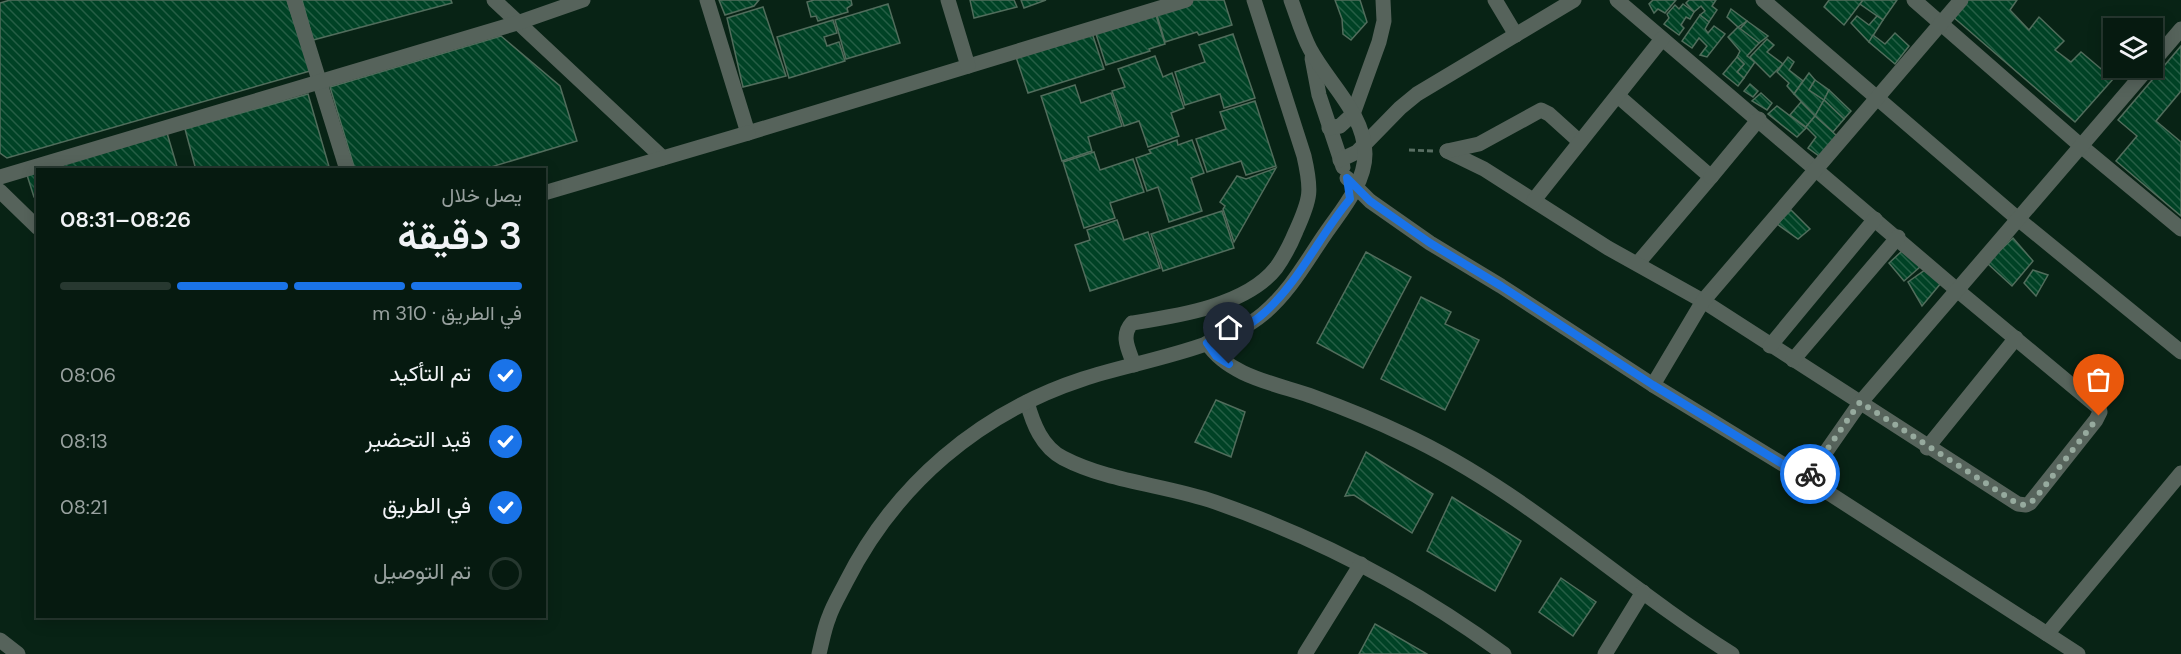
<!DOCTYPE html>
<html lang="ar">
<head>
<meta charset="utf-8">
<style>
  body { margin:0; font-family:"DM Sans",Vazirmatn,sans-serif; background:#14271e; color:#f1f3f6; direction:rtl; height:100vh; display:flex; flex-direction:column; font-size:22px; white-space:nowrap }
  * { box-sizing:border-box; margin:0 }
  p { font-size:20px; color:#98a19f }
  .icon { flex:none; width:33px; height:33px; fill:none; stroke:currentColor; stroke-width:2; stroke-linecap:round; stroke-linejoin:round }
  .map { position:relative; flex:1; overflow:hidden; direction:ltr }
  .sheet { position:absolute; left:36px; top:168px; width:510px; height:450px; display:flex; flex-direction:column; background:#061a10; border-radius:0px; box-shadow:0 3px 15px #0003,0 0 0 2px #273830; direction:rtl }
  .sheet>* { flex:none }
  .fabs { position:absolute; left:2103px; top:18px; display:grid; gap:12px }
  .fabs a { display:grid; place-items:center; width:60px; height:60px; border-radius:0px; background:#061a10; box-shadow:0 3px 15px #0003,0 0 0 2px #273830; font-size:30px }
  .pin { position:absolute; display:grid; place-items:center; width:51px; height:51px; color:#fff; margin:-62px -26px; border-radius:50% 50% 50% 0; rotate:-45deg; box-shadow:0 0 6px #0007 }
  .pin .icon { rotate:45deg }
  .courier { position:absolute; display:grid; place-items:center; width:60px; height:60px; margin:-30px; border:4px solid #1a73e8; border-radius:50%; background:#fff; color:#222; box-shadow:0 2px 8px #0007 }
  .overview em { font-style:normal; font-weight:600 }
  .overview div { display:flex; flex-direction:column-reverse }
  .overview { display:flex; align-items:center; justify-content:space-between; height:102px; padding:0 24px }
  h1 { font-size:39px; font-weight:600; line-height:45px }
  .bar { display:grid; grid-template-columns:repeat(4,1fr); gap:9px 6px; align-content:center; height:72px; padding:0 24px }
  .bar i { height:8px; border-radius:4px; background:#273830 }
  .bar .active { background:#1a73e8 }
  .bar p { grid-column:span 4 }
  ol { padding:0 24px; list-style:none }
  li { display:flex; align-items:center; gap:18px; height:66px }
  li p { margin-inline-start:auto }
  li .icon { padding:6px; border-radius:50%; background:#1a73e8; color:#fff; stroke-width:4 }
  li:last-child { color:#98a19f }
  li i { width:33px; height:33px; border:3px solid #273830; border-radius:50% }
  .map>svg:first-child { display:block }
  .building { fill:url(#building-back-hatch); stroke:#516d5c; stroke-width:1.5 }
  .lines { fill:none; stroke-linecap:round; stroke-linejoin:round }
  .path { stroke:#596f63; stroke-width:3; stroke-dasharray:6 3; stroke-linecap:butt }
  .minor { stroke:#56635b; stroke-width:15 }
  .done { stroke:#96aa9e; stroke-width:6; stroke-dasharray:0 10.8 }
  .route { stroke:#1a73e8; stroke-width:8 }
</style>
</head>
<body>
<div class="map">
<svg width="2181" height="654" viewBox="0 0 2181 654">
  <defs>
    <pattern id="building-back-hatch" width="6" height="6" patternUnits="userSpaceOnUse" patternTransform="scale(1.5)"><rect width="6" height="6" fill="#004225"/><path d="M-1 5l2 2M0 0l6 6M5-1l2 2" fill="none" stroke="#255e45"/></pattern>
  </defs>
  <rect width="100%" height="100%" fill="#082315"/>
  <g class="building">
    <polygon points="10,0 287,0 310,71 7,158 0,153 0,3"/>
    <polygon points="302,0 451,0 452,3 313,40"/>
    <polygon points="719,0 759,0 754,6 725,15"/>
    <polygon points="814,0 851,0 852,5 847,8 848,12 818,21 816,16 811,17 807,2"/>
    <polygon points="970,0 1014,0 1017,7 974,18"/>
    <polygon points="1021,0 1046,0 1024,8"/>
    <polygon points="1193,0 1224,0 1232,25 1199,35 1197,32 1165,42 1156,12"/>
    <polygon points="1335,0 1360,0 1367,22 1351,40 1343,34 1342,19"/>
    <polygon points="1653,0 1676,0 1665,13 1658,9 1654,13 1649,4"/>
    <polygon points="1689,0 1716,0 1712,6 1717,10 1709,22 1700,15 1705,11 1701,6 1694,12 1686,3"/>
    <polygon points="1829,0 1863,0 1844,25 1824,7"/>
    <polygon points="1863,0 1897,0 1883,20 1860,4"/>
    <polygon points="1966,0 2017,0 2010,10 2029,30 2039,17 2064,41 2055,50 2071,62 2081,52 2113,79 2075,122 1952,16"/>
    <polygon points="888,4 900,43 846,59 835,20"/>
    <polygon points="1683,4 1694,12 1690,19 1686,17 1681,25 1684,28 1679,35 1664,24 1669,18 1667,14 1675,5 1679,9"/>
    <polygon points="763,7 786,76 743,87 727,18"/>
    <polygon points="1731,9 1747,21 1738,27 1727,17"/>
    <polygon points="1155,12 1165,44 1149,49 1150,51 1106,65 1095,31"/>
    <polygon points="1700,15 1709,22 1705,29 1708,33 1714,26 1725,34 1707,57 1700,55 1707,46 1699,38 1692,48 1682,41"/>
    <polygon points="1857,16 1869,25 1877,16 1883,20 1869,42 1851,23"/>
    <polygon points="833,20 837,33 824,37 827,46 839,42 845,61 789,78 777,37"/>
    <polygon points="1747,21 1768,36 1759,43 1740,29"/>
    <polygon points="1738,27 1759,43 1747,56 1755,62 1744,78 1737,72 1744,64 1737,57 1740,51 1728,37"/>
    <polygon points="1092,33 1104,69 1028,93 1016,57"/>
    <polygon points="1895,33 1909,46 1895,64 1869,42 1873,35 1885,44"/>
    <polygon points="1233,34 1255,98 1224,108 1220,94 1185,105 1175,72 1205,62 1199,45"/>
    <polygon points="501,36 560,86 577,141 481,170 355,170 330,87"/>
    <polygon points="1767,39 1774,45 1767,52 1783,64 1770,77 1750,57"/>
    <polygon points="2181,46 2181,91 2156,121 2181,142 2181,216 2116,161 2137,136 2118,120"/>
    <polygon points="1155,56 1163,77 1172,73 1184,108 1171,113 1179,136 1148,147 1139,121 1124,126 1112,91 1125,87 1118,69"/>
    <polygon points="1737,57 1744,64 1737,72 1744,78 1738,86 1723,74"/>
    <polygon points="1788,57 1794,62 1789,70 1803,81 1794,94 1787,86 1789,83 1777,72"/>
    <polygon points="1809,73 1815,80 1809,90 1824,100 1815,116 1794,94"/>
    <polygon points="1815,80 1829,90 1824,100 1809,90"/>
    <polygon points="1750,84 1758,91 1753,97 1744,91"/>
    <polygon points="1075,85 1081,103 1111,93 1122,126 1088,137 1092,151 1062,161 1041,96"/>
    <polygon points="1829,90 1851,111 1844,119 1824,100"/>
    <polygon points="1761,93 1772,103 1767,110 1752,101"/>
    <polygon points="308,94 330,170 196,170 185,129"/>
    <polygon points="1824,100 1844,119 1833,132 1815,116"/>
    <polygon points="1255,101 1276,166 1246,175 1241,161 1207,172 1196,139 1226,129 1220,112"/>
    <polygon points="1801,102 1815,116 1806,127 1790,115"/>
    <polygon points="1777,106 1806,128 1797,137 1768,114"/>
    <polygon points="1815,116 1837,136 1819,156 1808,148 1816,137 1806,127"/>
    <polygon points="167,133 178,170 45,170"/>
    <polygon points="1177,140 1178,145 1192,140 1204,173 1191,178 1202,211 1169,222 1158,187 1147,191 1136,158 1151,153 1149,150"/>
    <polygon points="1094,152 1100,170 1133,159 1144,192 1110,203 1115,218 1084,228 1063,162"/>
    <polygon points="1276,168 1234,242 1223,209 1225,206 1220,202 1237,176 1246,179"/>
    <polygon points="38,172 38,200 34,197 27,175"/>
    <polygon points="1791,210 1810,229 1798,239 1777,224"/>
    <polygon points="1222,211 1234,248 1163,271 1151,234"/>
    <polygon points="1117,220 1124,240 1148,232 1160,268 1090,291 1075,245 1090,240 1087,230"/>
    <polygon points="2013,238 2033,261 2012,286 1987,263"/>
    <polygon points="1902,251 1921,266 1904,281 1889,263"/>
    <polygon points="1366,252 1411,277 1363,368 1317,343"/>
    <polygon points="1925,270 1941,283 1922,306 1908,282"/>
    <polygon points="2033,270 2048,275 2036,296 2024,283"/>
    <polygon points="1421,297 1451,312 1445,324 1479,340 1445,410 1381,379"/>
    <polygon points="1216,400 1245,412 1231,457 1195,442"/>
    <polygon points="1366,452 1433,494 1412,533 1354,495 1345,496"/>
    <polygon points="1452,497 1521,541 1495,591 1427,551"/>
    <polygon points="1561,578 1596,602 1573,636 1539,612"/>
    <polygon points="1375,624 1427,654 1359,654"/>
  </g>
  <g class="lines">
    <polyline class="path" points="1409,150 1433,151"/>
    <g class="minor">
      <polyline points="294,0 347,170"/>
      <polyline points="494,0 663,158"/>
      <polyline points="707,0 748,133 1186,0"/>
      <polyline points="948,0 968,66"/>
      <polyline points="1495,0 1516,35"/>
      <polyline points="1763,0 2018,219 2181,352"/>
      <polyline points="1914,0 2081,146 2181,229"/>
      <polyline points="1312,58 1319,95 1343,167"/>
      <polyline points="2152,63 2181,29"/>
      <polyline points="1618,96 1711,177 1638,263"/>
      <polyline points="1329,128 1340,126 1353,114 1379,42 1384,21 1383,0"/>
      <polyline points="1447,151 1484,169 1608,248 1703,301 2018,504 2026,505 2030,503 2096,420 2100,412 2099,408 1957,290 1617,0"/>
      <polyline points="1447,151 1479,144 1541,110 1549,114 1580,142"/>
      <polyline points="1340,160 1357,152 1400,108 1417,94 1574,0"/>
      <polyline points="0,177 517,23 583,0"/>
      <polyline points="1711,177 1759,119"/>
      <polyline points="1347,178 1370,201 1430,243 1501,286 1653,385 1807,479 2078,654"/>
      <polyline points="0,191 38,228"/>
      <polyline points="544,193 748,133"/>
      <polyline points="1534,200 1662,39"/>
      <path d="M 1207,343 C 1229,377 1278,384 1314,397 C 1344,408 1374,420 1403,434 C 1524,490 1620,584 1732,654"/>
      <polyline points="1770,346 1875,219"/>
      <polyline points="1793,360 1898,237"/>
      <path d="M 1134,365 C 1129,350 1120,336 1132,323 C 1177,316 1246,306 1276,268 C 1284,257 1291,243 1296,231 C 1311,198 1312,191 1304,156 L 1254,0"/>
      <polyline points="1653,385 1703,301 1961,0"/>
      <path d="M 1027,402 C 1033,424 1042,447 1063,458 C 1109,482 1166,485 1215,502 C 1318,538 1416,589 1504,654"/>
      <polyline points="1927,448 2016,338"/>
      <polyline points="1807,479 1860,403 2148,68"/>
      <polyline points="2047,634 2181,473"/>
      <polyline points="0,640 18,654"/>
      <path d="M 819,654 C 822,642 824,629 829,617 C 833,605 840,594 846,582 C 895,485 979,413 1083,379 C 1137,361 1220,350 1263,314 C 1292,290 1309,256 1330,227 C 1345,206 1365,181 1365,154 C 1365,114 1328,83 1310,49 C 1302,34 1297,16 1291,0"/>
      <polyline points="1305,654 1361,564"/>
      <polyline points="1605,654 1643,592"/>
    </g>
  </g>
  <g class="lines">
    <polyline class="done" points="1810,474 1860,402 2018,504 2026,505 2034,500 2099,416"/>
    <path class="route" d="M 1229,364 L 1216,356 L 1207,343 C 1227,335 1248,328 1264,313 C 1300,281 1319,236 1350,199 L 1347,178 L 1370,201 L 1430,243 L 1501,286 L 1653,385 L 1807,479 L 1810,474"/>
  </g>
</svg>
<div class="fabs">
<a><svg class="icon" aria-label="layers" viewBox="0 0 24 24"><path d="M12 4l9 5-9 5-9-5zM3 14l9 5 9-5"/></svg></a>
</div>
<div class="pin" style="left:2099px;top:416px;background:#ea580c"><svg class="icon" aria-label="bag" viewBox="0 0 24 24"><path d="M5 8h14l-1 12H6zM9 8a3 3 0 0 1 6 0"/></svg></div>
<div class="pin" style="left:1229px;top:364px;background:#1f2937"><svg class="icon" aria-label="home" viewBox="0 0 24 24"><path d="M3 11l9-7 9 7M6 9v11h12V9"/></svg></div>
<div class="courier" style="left:1810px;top:474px"><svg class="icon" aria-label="bike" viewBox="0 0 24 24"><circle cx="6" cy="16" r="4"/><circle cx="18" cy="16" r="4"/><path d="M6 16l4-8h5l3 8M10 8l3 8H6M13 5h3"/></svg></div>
<section class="sheet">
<div class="overview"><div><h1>3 دقيقة</h1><p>يصل خلال</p></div><em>08:26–08:31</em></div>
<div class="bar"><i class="active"></i><i class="active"></i><i class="active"></i><i></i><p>في الطريق · 310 m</p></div>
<ol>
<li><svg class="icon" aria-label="check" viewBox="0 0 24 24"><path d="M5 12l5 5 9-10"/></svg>تم التأكيد<p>08:06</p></li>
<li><svg class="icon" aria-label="check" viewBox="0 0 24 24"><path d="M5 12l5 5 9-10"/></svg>قيد التحضير<p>08:13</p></li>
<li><svg class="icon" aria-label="check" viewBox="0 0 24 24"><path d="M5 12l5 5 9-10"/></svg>في الطريق<p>08:21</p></li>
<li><i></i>تم التوصيل</li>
</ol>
</section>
</div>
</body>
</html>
